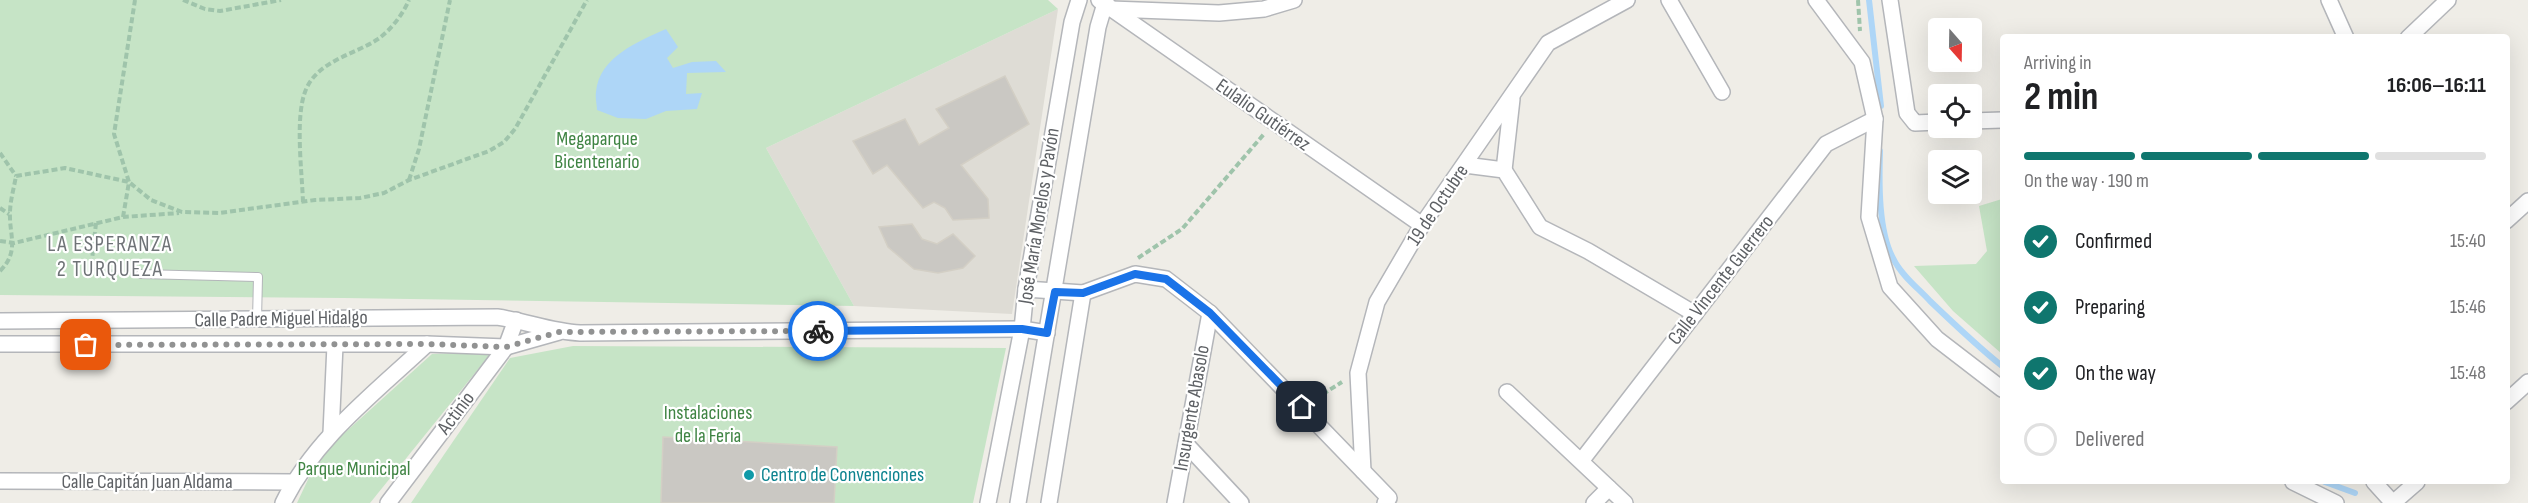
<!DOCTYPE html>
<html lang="en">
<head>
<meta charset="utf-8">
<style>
  body { margin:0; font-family:"Sofia Sans Condensed",sans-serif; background:#f6f6f6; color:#202124; height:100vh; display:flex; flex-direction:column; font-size:22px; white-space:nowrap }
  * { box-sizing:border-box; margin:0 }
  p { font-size:20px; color:#757577 }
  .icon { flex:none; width:33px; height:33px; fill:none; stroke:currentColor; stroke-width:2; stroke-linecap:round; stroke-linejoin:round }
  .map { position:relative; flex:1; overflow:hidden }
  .panel { position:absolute; left:2000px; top:34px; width:510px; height:450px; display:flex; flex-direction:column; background:#fff; border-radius:6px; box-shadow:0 6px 24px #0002 }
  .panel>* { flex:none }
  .needle { width:39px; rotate:160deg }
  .controls { position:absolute; left:1928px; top:18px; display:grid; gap:12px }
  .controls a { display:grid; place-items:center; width:54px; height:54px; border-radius:6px; background:#fff; box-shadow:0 6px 24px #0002; font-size:30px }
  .pin { position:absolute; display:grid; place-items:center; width:51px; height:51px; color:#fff; margin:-26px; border-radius:12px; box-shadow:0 3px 9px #0006 }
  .courier { position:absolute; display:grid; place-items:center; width:60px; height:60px; margin:-30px; border:4px solid #1a73e8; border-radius:50%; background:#fff; color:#222; box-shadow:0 2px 8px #0007 }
  .summary em { font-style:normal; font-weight:700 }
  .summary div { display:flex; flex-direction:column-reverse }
  .summary { display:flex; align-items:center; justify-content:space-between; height:102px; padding:0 24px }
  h1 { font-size:39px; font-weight:700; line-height:45px }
  .bar { display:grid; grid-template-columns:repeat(4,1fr); gap:9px 6px; align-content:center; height:72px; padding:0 24px }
  .bar i { height:8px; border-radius:4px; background:#e0e0e0 }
  .bar .current { background:#0f766e }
  .bar p { grid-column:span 4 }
  ol { padding:0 24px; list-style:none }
  li { display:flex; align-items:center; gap:18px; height:66px }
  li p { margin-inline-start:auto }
  li .icon { padding:6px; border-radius:50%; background:#0f766e; color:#fff; stroke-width:4 }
  li:last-child { color:#757577 }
  li i { width:33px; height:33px; border:3px solid #e0e0e0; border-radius:50% }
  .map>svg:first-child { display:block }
  .education { fill:#dedcd5 }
  .green { fill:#c6e4c6 }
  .water { fill:#aed6f7 }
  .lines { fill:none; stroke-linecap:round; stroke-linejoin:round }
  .stream { stroke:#aed6f7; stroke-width:6 }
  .building { fill:#cac8c3; stroke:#d3cfc5; stroke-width:1.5 }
  .service-casing { stroke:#b4b6ba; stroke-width:10 }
  .minor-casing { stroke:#b4b6ba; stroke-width:18 }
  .path { stroke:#9fc4ab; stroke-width:4; stroke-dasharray:6 3; stroke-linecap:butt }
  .service { stroke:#fff; stroke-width:8 }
  .minor { stroke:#fff; stroke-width:15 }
  .done { stroke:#919292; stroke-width:6; stroke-dasharray:0 10.8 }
  .route { stroke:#1a73e8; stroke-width:8 }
  .culture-dot { fill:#0f9aa8; stroke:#fff; stroke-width:2 }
  .labels { text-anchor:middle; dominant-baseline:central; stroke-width:4.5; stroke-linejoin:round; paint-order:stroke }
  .street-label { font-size:20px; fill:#5e6165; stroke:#fff }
  .park-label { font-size:20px; fill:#3f8443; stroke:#fff }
  .culture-label { font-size:20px; fill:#0d838f; stroke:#fff; text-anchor:start }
  .quarter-label { font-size:22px; letter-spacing:1.5px; fill:#6f7377; stroke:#fff }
</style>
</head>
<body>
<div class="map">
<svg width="2528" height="503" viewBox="0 0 2528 503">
  <rect width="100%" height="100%" fill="#efede7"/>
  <polygon class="education" points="1058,9 1012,314 854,306 766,148"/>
  <g class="green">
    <polygon points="0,0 1048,0 1058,9 766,148 854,306 344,298 0,295"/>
    <polygon points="2002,199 2002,354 1953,311 1914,266 1976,264 1987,251 1979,206"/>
    <polygon points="573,346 1006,348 973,503 411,503 510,358"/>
    <polygon points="492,352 370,503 297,503 319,456 432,354"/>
  </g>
  <path class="water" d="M 666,29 L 678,47 L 667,58 L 673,68 L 692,62 L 716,61 L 726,72 L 687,73 L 686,94 L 702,93 L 697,109 L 666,111 L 646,119 L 618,118 L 597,110 C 597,105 595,97 596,92 C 599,57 639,41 666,29 Z"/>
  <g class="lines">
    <g class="stream">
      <polyline points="1869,0 1881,106"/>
      <path d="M 1880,151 C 1879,182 1878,232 1894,260 C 1902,276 1918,288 1930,301 C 1954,324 1977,346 2002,366"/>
      <polyline points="2325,482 2355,493"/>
    </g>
  </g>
  <g class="building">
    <polygon points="1005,76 1029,124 961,165 988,199 989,218 953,220 945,208 934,202 923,208 887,165 873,174 853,141 905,119 919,145 949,128 936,109"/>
    <polygon points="912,224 922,239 937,244 953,234 975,256 963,268 938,273 914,269 888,247 879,227"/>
    <polygon points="663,437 837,447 834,503 661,503"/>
  </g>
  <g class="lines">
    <g class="service-casing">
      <polyline id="service" points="141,274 258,277 257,320"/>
    </g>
    <g class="minor-casing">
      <g id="minor">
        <polyline points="1099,0 1422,225"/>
        <polyline points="1669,0 1722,92"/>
        <polyline points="1816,0 1862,62 1875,119 1869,217 1890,287 1937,339 2002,389"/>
        <polyline points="1890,0 1907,113 1915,123 1938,122"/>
        <polyline points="2329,0 2346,38"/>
        <polyline points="1111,9 1219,13 1264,9 1294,0"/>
        <polyline points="2408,38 2448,0"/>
        <polyline points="1971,121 2002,120"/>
        <polyline points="1465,165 1504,170 1540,227 1588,251 1695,314"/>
        <polyline points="1504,170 1512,99"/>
        <polyline points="2506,221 2528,201"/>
        <polyline points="1026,289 1083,293 1135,274 1166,279 1210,313 1389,498 1385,503"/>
        <path d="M 0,321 L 497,317 C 526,321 552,332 580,333 L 1022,329 L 1047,333"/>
        <polyline points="0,344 427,344 506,347 559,332"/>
        <polyline points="1507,392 1625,503"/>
        <polyline points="2506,402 2528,382"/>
        <polyline points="331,433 335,345"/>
        <polyline points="1186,444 1241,503"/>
        <polyline points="1582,460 1826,144 1875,119"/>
        <polyline points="1363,471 1358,373 1377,302 1422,225 1548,43 1627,0"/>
        <polyline points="0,481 293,482"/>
        <polyline points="2293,482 2336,503"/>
        <polyline points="2374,482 2393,503"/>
        <path d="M 283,503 C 315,438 375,393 427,344"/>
        <polyline points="388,503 506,347 516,320"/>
        <polyline points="988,503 1022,329 1026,289 1072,22 1079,0"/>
        <polyline points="1018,503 1098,27 1106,0"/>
        <polyline points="1049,503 1083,293"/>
        <polyline points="1175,503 1210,313"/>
        <polyline points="1594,503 1609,488"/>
        <polyline points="2393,503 2417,482"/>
      </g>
    </g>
    <g class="path">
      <polyline points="183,0 205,9 220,11 281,0"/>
      <polyline points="1858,0 1860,31"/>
      <polyline points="0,153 16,176"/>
      <polyline points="409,180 419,149 450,0"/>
      <path d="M 303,202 C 302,172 295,119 305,92 C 316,61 354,55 378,39 C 391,30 403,14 409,0"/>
      <polyline points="0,208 9,214"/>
      <polyline points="123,217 129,182 114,134 135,0"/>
      <polyline points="96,223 91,269 128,273"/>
      <polyline points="0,241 14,243 123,217 179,213"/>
      <polyline points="1138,258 1182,229 1264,134"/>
      <path d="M 0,271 C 20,251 9,235 10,213 C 10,201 14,188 16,176 L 65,168 L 129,182 L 151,200 L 182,212 L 219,213 L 315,200 L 360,198 L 384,193 L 409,180 L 489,151 L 504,142 L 515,129 L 587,0"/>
      <polyline points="1315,399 1342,382"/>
    </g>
    <use href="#service" class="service"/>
    <use href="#minor" class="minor"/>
  </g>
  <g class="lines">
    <polyline class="done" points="86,345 428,344 506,347 559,332 818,331"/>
    <polyline class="route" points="818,331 1022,329 1047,333 1055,292 1083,293 1135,274 1166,279 1210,313 1302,407"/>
  </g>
  <circle class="culture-dot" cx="749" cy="475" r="6"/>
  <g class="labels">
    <g class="street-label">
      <text transform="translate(1263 115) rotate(35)">Eulalio Gutiérrez</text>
      <text transform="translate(1438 205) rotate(-56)">19 de Octubre</text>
      <text transform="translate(1039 216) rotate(-81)">José María Morelos y Pavón</text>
      <text transform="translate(1721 280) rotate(-52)">Calle Vincente Guerrero</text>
      <text transform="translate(281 319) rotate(-1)">Calle Padre Miguel Hidalgo</text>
      <text transform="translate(1192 408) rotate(-80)">Insurgente Abasolo</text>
      <text transform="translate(456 413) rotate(-53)">Actinio</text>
      <text x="147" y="482">Calle Capitán Juan Aldama</text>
    </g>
    <g class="park-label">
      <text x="597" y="139">Megaparque<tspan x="597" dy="23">Bicentenario</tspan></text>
      <text x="708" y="413">Instalaciones<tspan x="708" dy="23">de la Feria</tspan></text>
      <text x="354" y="469">Parque Municipal</text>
    </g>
    <g class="culture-label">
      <text x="761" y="475">Centro de Convenciones</text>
    </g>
    <g class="quarter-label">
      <text x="110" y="244">LA ESPERANZA<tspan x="110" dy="25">2 TURQUEZA</tspan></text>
    </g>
  </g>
</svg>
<div class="controls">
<a><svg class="needle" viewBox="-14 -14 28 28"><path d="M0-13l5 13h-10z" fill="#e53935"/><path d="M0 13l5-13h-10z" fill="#757577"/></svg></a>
<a><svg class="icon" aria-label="locate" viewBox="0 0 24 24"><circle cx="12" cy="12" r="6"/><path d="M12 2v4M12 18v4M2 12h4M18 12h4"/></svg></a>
<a><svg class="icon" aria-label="layers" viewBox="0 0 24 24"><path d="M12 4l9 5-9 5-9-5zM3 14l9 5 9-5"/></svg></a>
</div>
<div class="pin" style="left:86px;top:345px;background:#ea580c"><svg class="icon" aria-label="bag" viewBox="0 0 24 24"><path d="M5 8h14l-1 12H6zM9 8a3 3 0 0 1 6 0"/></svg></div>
<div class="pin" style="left:1302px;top:407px;background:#1f2937"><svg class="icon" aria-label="home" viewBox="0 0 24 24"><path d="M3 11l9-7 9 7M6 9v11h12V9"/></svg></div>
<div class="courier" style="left:818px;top:331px"><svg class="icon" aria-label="bike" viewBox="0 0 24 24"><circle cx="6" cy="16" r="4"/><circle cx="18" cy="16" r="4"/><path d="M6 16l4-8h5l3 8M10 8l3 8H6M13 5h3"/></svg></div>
<section class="panel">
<div class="summary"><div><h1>2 min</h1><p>Arriving in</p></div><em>16:06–16:11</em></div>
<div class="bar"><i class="current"></i><i class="current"></i><i class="current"></i><i></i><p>On the way · 190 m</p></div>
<ol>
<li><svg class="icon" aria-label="check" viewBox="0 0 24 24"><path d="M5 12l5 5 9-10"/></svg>Confirmed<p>15:40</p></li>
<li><svg class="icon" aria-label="check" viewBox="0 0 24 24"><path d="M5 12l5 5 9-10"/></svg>Preparing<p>15:46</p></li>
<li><svg class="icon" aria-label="check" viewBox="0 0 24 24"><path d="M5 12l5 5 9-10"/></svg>On the way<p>15:48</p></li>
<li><i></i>Delivered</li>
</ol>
</section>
</div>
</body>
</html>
